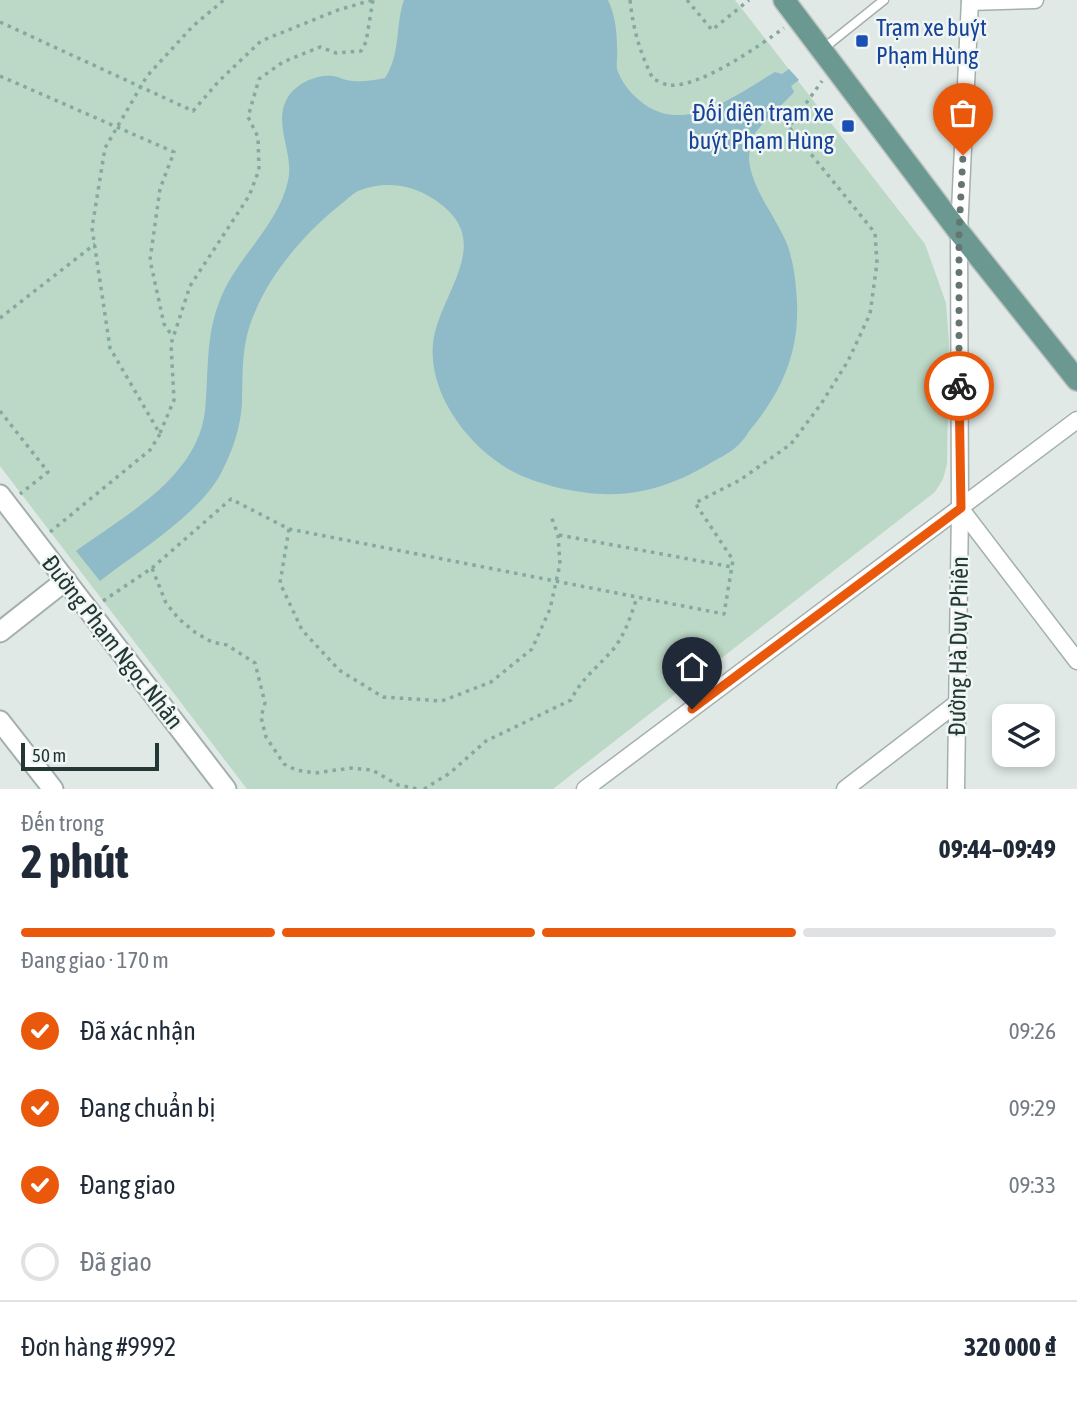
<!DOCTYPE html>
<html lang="vi">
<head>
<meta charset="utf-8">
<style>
  body { margin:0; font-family:"Asap Condensed",sans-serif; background:#f2f2f3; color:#1f2937; height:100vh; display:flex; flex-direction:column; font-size:26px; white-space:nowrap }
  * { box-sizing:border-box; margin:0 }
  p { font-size:23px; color:#747a83 }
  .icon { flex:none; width:38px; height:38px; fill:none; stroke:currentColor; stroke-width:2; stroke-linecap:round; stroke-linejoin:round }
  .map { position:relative; height:789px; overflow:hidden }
  .drawer { display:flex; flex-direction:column; background:#fff; flex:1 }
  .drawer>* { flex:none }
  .tools { position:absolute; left:992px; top:704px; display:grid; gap:14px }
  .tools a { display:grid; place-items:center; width:63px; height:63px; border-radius:14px; background:#fff; box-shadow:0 4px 10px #0003; font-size:35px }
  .scale { position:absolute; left:21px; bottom:18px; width:138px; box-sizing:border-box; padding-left:7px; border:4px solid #233734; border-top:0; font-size:19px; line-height:24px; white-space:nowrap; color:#233734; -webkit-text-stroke:5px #f0f6f4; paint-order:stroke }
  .pin { position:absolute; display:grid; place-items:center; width:60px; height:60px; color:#fff; margin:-72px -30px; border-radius:50% 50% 50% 0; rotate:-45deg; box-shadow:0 0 7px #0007 }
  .pin .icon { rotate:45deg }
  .courier { position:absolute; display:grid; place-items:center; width:70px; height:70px; margin:-35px; border:5px solid #ea580c; border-radius:50%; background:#fff; color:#222; box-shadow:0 2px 9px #0007 }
  .headline em { font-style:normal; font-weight:700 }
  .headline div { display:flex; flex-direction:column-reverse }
  .headline { display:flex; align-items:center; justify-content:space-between; height:119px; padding:0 21px }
  h1 { font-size:46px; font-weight:700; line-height:52px }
  .bar { display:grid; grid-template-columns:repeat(4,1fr); gap:10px 7px; align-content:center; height:84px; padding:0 21px }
  .bar i { height:9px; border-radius:5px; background:#e0e1e3 }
  .bar .selected { background:#ea580c }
  .bar p { grid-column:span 4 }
  .line { display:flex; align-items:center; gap:18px; padding:0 21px; border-top:2px solid #e0e1e3 }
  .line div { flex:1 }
  ol { padding:0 21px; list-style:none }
  li { display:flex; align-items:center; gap:21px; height:77px }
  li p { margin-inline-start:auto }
  li .icon { padding:7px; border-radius:50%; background:#ea580c; color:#fff; stroke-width:4 }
  li:last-child { color:#747a83 }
  li i { width:38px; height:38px; border:4px solid #e0e1e3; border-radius:50% }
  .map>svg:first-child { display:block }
  .green { fill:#bcd8c6 }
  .water { fill:#8fbac8 }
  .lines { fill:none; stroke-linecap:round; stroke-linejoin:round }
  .service-casing { stroke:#a4b0ad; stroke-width:11 }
  .minor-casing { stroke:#a4b0ad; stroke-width:19 }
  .tertiary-casing { stroke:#a4b0ad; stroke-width:23 }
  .primary-casing { stroke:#bdc3c2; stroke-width:24 }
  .path { stroke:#85a9a1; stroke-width:3.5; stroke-dasharray:3.5 5; stroke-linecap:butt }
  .service { stroke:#fff; stroke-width:8 }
  .minor { stroke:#fff; stroke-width:16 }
  .tertiary { stroke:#fff; stroke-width:19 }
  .primary { stroke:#6b9991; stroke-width:21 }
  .done { stroke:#657572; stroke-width:7; stroke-dasharray:0 12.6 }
  .route { stroke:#ea580c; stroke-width:9 }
  .transit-dot { fill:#1a4fb4; stroke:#f0f6f4; stroke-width:2.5 }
  .labels { text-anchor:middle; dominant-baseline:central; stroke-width:5; stroke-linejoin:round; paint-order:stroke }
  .transit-label { font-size:24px; fill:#164399; stroke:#f0f6f4; text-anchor:start }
  .street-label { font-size:24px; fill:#233734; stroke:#f0f6f4 }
</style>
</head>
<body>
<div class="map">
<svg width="1077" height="789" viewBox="0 0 1077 789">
  <rect width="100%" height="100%" fill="#e0e9e6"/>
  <polygon class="green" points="0,0 735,0 925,244 946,303 949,343 947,464 943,479 935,492 553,789 247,789 0,466"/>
  <path class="water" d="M 404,0 L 608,0 C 615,15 617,31 617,48 C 618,54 616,63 617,69 C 621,81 629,92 639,100 C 682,138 736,95 775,72 L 782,74 L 789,69 L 799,80 L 791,86 L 794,92 C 784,103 758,126 752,138 C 750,143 749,155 749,160 C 752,190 776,217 787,244 C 792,257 795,275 796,289 C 802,345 785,388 750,430 C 746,436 741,443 735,448 C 728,454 717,459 709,464 C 656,495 614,501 555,487 C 541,483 524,478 512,471 C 464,445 418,381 437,325 C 453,277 491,235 432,198 C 409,184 384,181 358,191 C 352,194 346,200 340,205 C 307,231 271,272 255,312 C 241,343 243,370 242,402 C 241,427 232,453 220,475 C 197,516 137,552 100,581 L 76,551 C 125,515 197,478 205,411 C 209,373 205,337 220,300 C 236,258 278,226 288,181 C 295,152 270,121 290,94 C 299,82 319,74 333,76 C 340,77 346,81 353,81 C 364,82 375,80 385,78 C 401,54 395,26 404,0 Z"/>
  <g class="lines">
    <g class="service-casing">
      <polyline id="service" points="824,48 884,0"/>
    </g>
    <g class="minor-casing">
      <g id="minor">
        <polyline points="970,2 1035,0"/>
        <polyline points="960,508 1077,661"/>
        <polyline points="585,789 1077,420"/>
        <polyline points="845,789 957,703"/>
        <polyline points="956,789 960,508 959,232 970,0"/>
      </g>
    </g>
    <g class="tertiary-casing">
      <g id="tertiary">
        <polyline points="0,495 226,789"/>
        <polyline points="0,632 66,580"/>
        <polyline points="0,721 53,789"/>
      </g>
    </g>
    <g class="primary-casing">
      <polyline id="primary" points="784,0 959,232 1077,380"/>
    </g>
    <g class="path">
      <path d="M 630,0 C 633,29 640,53 653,79 C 658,81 664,84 668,85 C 699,89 760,45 784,28"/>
      <polyline points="687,0 712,30 749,0"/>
      <polyline points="0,22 193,111 219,81 261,41 338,10 372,0"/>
      <polyline points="0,76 174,152 160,189 150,260 164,324 173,337"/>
      <polyline points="0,318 95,244"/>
      <polyline points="0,411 48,472 20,494"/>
      <polyline points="160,433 174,400 171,344 190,286 249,196 259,170 258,137 248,117 259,79 283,62 320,47 336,53 361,51 366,42 373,0"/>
      <polyline points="289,529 280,583 302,630 339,670 383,697 442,701 491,682 532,649 550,609 560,564 558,535 551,516"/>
      <polyline points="50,532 150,450 160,434 110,348 92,228 105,148 147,76 193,26 224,0"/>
      <polyline points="559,535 732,567"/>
      <polyline points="152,568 231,499 289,529 724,614 733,560 695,503 740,480 791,444 821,404 848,361 870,314 877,263 875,233 789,127 822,81"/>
      <polyline points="103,601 152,568 166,603 179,619 196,633 212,642 227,645 255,663 265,703 261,717 266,737 284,764 296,770 315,773 351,768 372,770 398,785 418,789"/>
      <path d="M 424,789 L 450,773 L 486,741 L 571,700 C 580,681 596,668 610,653 C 624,638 631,616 637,597"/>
    </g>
    <use href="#service" class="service"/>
    <use href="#minor" class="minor"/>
    <use href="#tertiary" class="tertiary"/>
    <use href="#primary" class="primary"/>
  </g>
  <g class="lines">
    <polyline class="done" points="959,386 959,232 963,155"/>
    <polyline class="route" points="692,709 961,508 959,386"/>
  </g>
  <g class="transit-dot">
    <rect x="855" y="34" width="14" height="14" rx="3.5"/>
    <rect x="841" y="119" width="14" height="14" rx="3.5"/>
  </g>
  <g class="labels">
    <g class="transit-label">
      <text x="876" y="27">Trạm xe buýt<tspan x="876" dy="28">Phạm Hùng</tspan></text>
      <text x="834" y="112" text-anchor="end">Đối diện trạm xe<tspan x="834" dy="28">buýt Phạm Hùng</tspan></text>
    </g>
    <g class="street-label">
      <text transform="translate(113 642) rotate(52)">Đường Phạm Ngọc Nhân</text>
      <text transform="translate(958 646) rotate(-89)">Đường Hà Duy Phiên</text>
    </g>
  </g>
</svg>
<div class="tools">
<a><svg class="icon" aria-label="layers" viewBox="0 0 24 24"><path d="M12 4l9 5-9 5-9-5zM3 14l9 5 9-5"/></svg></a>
</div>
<div class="scale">50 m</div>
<div class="pin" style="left:963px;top:155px;background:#ea580c"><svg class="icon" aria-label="bag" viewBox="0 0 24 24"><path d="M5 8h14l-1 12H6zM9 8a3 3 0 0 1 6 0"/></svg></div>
<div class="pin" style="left:692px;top:709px;background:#1f2937"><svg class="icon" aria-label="home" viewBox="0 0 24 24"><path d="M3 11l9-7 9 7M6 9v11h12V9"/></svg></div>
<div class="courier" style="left:959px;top:386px"><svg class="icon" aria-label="bike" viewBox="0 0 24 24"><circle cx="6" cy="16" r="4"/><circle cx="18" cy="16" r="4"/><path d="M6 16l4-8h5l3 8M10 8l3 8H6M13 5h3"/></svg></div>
</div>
<section class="drawer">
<div class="headline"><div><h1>2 phút</h1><p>Đến trong</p></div><em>09:44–09:49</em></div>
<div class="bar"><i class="selected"></i><i class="selected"></i><i class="selected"></i><i></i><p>Đang giao · 170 m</p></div>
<ol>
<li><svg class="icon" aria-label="check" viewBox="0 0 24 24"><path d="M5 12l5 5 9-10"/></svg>Đã xác nhận<p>09:26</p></li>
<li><svg class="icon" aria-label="check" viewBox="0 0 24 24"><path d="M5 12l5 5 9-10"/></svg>Đang chuẩn bị<p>09:29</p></li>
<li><svg class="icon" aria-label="check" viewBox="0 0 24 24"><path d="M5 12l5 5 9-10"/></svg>Đang giao<p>09:33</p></li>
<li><i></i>Đã giao</li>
</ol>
<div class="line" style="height:91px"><div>Đơn hàng #9992</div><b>320 000 ₫</b></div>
</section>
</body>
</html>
